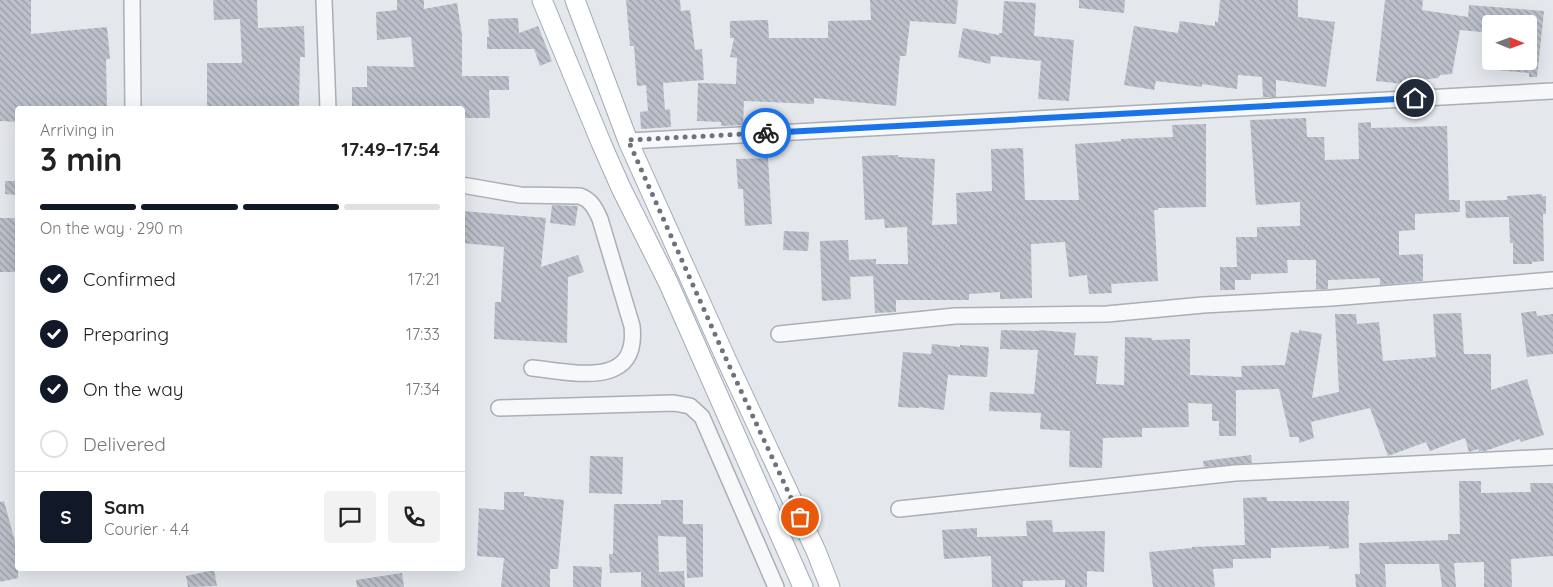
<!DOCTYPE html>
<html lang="en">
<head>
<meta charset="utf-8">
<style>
  body { margin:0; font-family:Quicksand,sans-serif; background:#f2f2f2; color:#222; height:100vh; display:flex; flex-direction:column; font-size:19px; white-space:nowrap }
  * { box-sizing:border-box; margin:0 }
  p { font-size:16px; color:#767676 }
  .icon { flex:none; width:28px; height:28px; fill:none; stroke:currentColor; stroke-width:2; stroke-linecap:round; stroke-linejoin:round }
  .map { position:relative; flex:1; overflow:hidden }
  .panel { position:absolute; left:15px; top:106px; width:450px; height:465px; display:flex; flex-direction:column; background:#fff; border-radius:5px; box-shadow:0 5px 20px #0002 }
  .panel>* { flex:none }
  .needle { width:32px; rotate:91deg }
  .tools { position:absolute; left:1482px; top:15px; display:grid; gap:10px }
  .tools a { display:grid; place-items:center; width:55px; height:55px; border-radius:5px; background:#fff; box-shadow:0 5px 20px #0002; font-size:25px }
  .pin { position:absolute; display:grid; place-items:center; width:42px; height:42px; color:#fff; margin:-21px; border:2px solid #fff; border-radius:50%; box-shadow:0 1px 5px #0007 }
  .courier { position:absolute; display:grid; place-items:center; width:50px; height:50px; margin:-25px; border:4px solid #1a73e8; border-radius:50%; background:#fff; color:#222; box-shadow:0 1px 6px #0007 }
  .head em { font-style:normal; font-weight:700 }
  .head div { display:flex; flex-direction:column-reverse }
  .head { display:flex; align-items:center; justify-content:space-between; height:85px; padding:0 25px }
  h1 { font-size:32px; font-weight:700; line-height:38px }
  .bar { display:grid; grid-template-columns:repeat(4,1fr); gap:8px 5px; align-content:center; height:60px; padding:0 25px }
  .bar i { height:6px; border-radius:4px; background:#e0e0e0 }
  .bar .active { background:#111827 }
  .bar p { grid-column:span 4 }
  .line { display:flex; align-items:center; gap:12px; padding:0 25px; border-top:1px solid #e0e0e0 }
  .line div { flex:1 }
  .round { display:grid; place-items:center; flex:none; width:52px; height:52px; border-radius:5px; background:#f2f2f2 }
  ol { padding:0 25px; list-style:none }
  li { display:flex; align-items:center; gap:15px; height:55px }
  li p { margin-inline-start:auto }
  li .icon { padding:5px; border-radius:50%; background:#111827; color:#fff; stroke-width:4 }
  li:last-child { color:#767676 }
  li i { width:28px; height:28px; border:2px solid #e0e0e0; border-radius:50% }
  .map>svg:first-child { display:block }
  .building { fill:url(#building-back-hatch) }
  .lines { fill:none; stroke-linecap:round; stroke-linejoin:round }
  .minor-casing { stroke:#a9aeb7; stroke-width:18 }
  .major-casing { stroke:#a3abb8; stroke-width:21 }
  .minor { stroke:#f7f8fa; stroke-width:15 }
  .major { stroke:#fff; stroke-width:19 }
  .done { stroke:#6c737f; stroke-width:5; stroke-dasharray:0 9 }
  .route { stroke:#1a73e8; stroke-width:6 }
</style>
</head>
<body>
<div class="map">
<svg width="1553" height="587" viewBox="0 0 1553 587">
  <defs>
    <pattern id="building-back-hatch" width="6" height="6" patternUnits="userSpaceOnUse" patternTransform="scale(1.25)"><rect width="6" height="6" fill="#bbc0ca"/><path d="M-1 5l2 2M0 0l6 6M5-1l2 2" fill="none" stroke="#989da6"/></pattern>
  </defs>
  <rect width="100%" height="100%" fill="#e4e7ec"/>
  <g class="building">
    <polygon points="0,0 31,0 31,34 107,27 110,59 106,59 107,107 18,109 18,122 0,121"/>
    <polygon points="213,0 257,0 258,28 304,26 305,57 300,57 299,109 207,109 207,63 242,63 240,19 214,20"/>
    <polygon points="397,0 424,0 424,9 457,3 462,35 462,76 509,76 509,90 489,90 490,118 462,118 462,109 352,109 352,87 367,87 367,66 414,67 411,37 377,40 376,12 397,10"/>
    <polygon points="626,0 680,0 681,11 690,10 695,50 702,49 704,80 663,83 665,110 670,109 671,127 641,129 640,112 648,111 646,85 637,86 634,46 630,46"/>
    <polygon points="870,0 958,0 956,24 910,21 906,56 900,56 896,106 814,98 814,104 744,101 743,125 721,126 721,122 697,121 698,83 736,84 737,58 730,57 734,38 730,38 730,21 768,20 769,38 828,38 828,21 871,20"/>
    <polygon points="1079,0 1125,0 1124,13 1079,8"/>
    <polygon points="1220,0 1298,0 1298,17 1335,22 1326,87 1276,80 1276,97 1263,97 1262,77 1238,75 1237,89 1202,84 1202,87 1156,81 1154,90 1124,85 1134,26 1178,33 1180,21 1215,26 1215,21 1218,22"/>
    <polygon points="1385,0 1423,0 1422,10 1468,17 1469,5 1544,11 1537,77 1529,77 1529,73 1497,70 1498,61 1529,61 1529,24 1491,24 1491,33 1460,30 1452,74 1440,75 1438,78 1403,82 1403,84 1376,81"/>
    <polygon points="1004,1 1036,3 1034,36 1074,40 1069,101 1038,99 1041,61 991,56 990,64 958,57 963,28 999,35 999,33 1002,33"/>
    <polygon points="518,18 519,33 538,26 552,61 540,66 534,49 487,49 487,37 489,37 488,19"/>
    <polygon points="1306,118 1307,137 1324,137 1325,160 1359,159 1358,123 1371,122 1371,128 1447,126 1449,200 1460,200 1460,212 1415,214 1415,230 1399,231 1399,255 1423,254 1423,281 1380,285 1380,278 1328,280 1328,289 1316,289 1316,260 1287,260 1288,273 1251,274 1251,280 1235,280 1235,290 1220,290 1220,267 1237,267 1236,237 1257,237 1257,227 1300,226 1300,202 1256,205 1250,120"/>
    <polygon points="1206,124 1206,207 1158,208 1158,210 1154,210 1158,281 1111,284 1112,293 1089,294 1087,275 1069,277 1065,242 1031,244 1032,298 1000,299 1000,292 969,294 969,300 896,300 896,312 875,313 873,276 850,277 851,299 822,301 820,241 848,240 849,260 876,259 876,264 908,264 907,227 885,228 884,219 865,220 862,156 898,155 898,157 935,159 932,225 957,224 956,193 992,191 991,149 1023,148 1025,200 1079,200 1075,144 1121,141 1121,139 1173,137 1172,125"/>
    <polygon points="768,158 772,224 745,226 743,189 738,189 736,159"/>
    <polygon points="5,181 18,181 18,195 5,194"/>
    <polygon points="1542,194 1542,196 1546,196 1546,214 1543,214 1544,261 1532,262 1532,264 1513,264 1513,243 1510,243 1509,217 1466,218 1465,201 1507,200 1507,196"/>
    <polygon points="552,205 578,206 575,226 550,223"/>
    <polygon points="462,211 546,218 541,267 578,255 584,272 568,277 567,343 494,339 495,302 501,302 504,247 462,243"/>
    <rect x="0" y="218" width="18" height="54"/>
    <polygon points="784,231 809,232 808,251 783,250"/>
    <polygon points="1536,311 1537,316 1553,314 1553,354 1527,357 1521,313"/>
    <polygon points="1461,313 1464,354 1491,354 1491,390 1527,379 1544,435 1521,442 1520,439 1485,451 1479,451 1478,449 1469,452 1465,438 1430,451 1426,442 1388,456 1370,408 1311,422 1314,438 1299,443 1299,437 1290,437 1279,389 1236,390 1236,436 1219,436 1219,421 1212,421 1212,404 1188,403 1189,427 1142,428 1142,437 1103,438 1102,468 1069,467 1070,431 1040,429 1041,413 989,411 990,392 1034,394 1038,350 1000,349 1001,330 1039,331 1039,330 1076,333 1074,355 1098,356 1096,384 1124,385 1125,337 1152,338 1152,340 1190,339 1190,375 1242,377 1241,366 1285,365 1291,332 1299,333 1299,330 1322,334 1312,398 1339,392 1335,314 1356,314 1357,324 1379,322 1383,361 1436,357 1433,314"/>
    <polygon points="932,344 960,347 960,345 989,347 987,377 948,375 944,410 919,407 919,408 898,407 903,352 931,354"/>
    <polygon points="1251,455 1252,463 1204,467 1203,461"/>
    <polygon points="590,456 623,457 622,494 589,493"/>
    <polygon points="1459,481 1481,481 1481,493 1531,492 1530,483 1553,483 1553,556 1511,559 1512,587 1484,587 1484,562 1454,563 1456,587 1442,587 1439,564 1385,564 1386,587 1356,587 1355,574 1360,574 1359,543 1448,540 1448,534 1460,534"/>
    <polygon points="504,492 524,492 524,496 564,500 558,569 550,569 550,587 501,587 504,558 477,556 479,508 504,510"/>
    <polygon points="1267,497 1267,501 1349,501 1349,515 1348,515 1349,548 1329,549 1329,546 1271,548 1271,558 1233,559 1233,568 1213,569 1215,587 1153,587 1149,552 1192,548 1192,547 1245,545 1243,498"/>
    <polygon points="661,500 683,500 683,524 703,524 703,577 687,578 686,537 658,536 659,572 684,571 685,587 641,587 641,572 610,573 609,554 613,554 614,504 661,504"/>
    <polygon points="4,501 18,553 18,578 0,582 0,502"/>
    <polygon points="1052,520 1053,532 1105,531 1104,572 1087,571 1087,587 1065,587 1065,580 1023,581 1023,587 992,587 991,556 944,559 942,530 977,528 977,537 1027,536 1026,521"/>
    <polygon points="573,566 602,567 601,587 573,587"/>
    <polygon points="214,570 217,586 188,587 186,576"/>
    <polygon points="402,573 404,587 357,587 356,580"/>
  </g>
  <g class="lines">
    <g class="minor-casing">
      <g id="minor">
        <polyline points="132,0 133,109"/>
        <polyline points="324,0 328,109"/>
        <polyline points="628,141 1553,91"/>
        <path d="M 462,185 L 520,195 L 580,196 C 591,200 595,208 600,219 L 632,326 C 639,390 572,372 532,368"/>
        <polyline points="779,334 955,316 1107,314 1203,305 1331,298 1553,280"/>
        <polyline points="499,408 674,403 690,406 702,417 776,587"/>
        <polyline points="899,509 1235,473 1553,457"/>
      </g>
    </g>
    <g class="major-casing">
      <g id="major">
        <polyline points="542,0 602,145 621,188 668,282 803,587"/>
        <polyline points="575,0 628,141 727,361 816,551 830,587"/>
      </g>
    </g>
    <use href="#minor" class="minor"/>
    <use href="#major" class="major"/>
  </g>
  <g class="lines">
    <polyline class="done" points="766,133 628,140 727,361 800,517"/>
    <polyline class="route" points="766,133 1415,98"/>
  </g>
</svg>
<div class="tools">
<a><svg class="needle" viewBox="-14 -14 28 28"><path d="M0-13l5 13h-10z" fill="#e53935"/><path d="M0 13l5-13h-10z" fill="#767676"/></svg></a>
</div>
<div class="pin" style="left:800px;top:517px;background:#ea580c"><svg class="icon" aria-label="bag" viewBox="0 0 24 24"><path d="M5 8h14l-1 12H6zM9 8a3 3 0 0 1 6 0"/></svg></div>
<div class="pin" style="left:1415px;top:98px;background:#1f2937"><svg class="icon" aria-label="home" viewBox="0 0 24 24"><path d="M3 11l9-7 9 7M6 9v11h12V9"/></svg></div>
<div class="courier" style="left:766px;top:133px"><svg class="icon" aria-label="bike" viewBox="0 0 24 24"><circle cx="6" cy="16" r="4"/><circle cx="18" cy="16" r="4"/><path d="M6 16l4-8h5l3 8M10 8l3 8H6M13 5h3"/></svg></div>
<section class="panel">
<div class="head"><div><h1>3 min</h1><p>Arriving in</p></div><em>17:49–17:54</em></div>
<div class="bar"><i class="active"></i><i class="active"></i><i class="active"></i><i></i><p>On the way · 290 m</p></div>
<ol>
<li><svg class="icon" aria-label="check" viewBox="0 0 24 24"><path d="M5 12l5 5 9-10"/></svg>Confirmed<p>17:21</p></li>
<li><svg class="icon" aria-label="check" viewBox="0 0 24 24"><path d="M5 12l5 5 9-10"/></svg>Preparing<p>17:33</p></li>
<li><svg class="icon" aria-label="check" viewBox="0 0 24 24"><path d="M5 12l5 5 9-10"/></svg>On the way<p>17:34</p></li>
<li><i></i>Delivered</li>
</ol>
<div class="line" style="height:90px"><b class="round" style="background:#111827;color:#fff">S</b><div><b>Sam</b><p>Courier · 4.4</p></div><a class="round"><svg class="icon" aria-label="chat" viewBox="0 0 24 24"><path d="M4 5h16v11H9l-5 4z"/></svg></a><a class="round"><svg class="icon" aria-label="phone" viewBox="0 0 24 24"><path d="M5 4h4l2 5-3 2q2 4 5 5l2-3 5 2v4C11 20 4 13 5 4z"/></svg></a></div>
</section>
</div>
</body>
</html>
